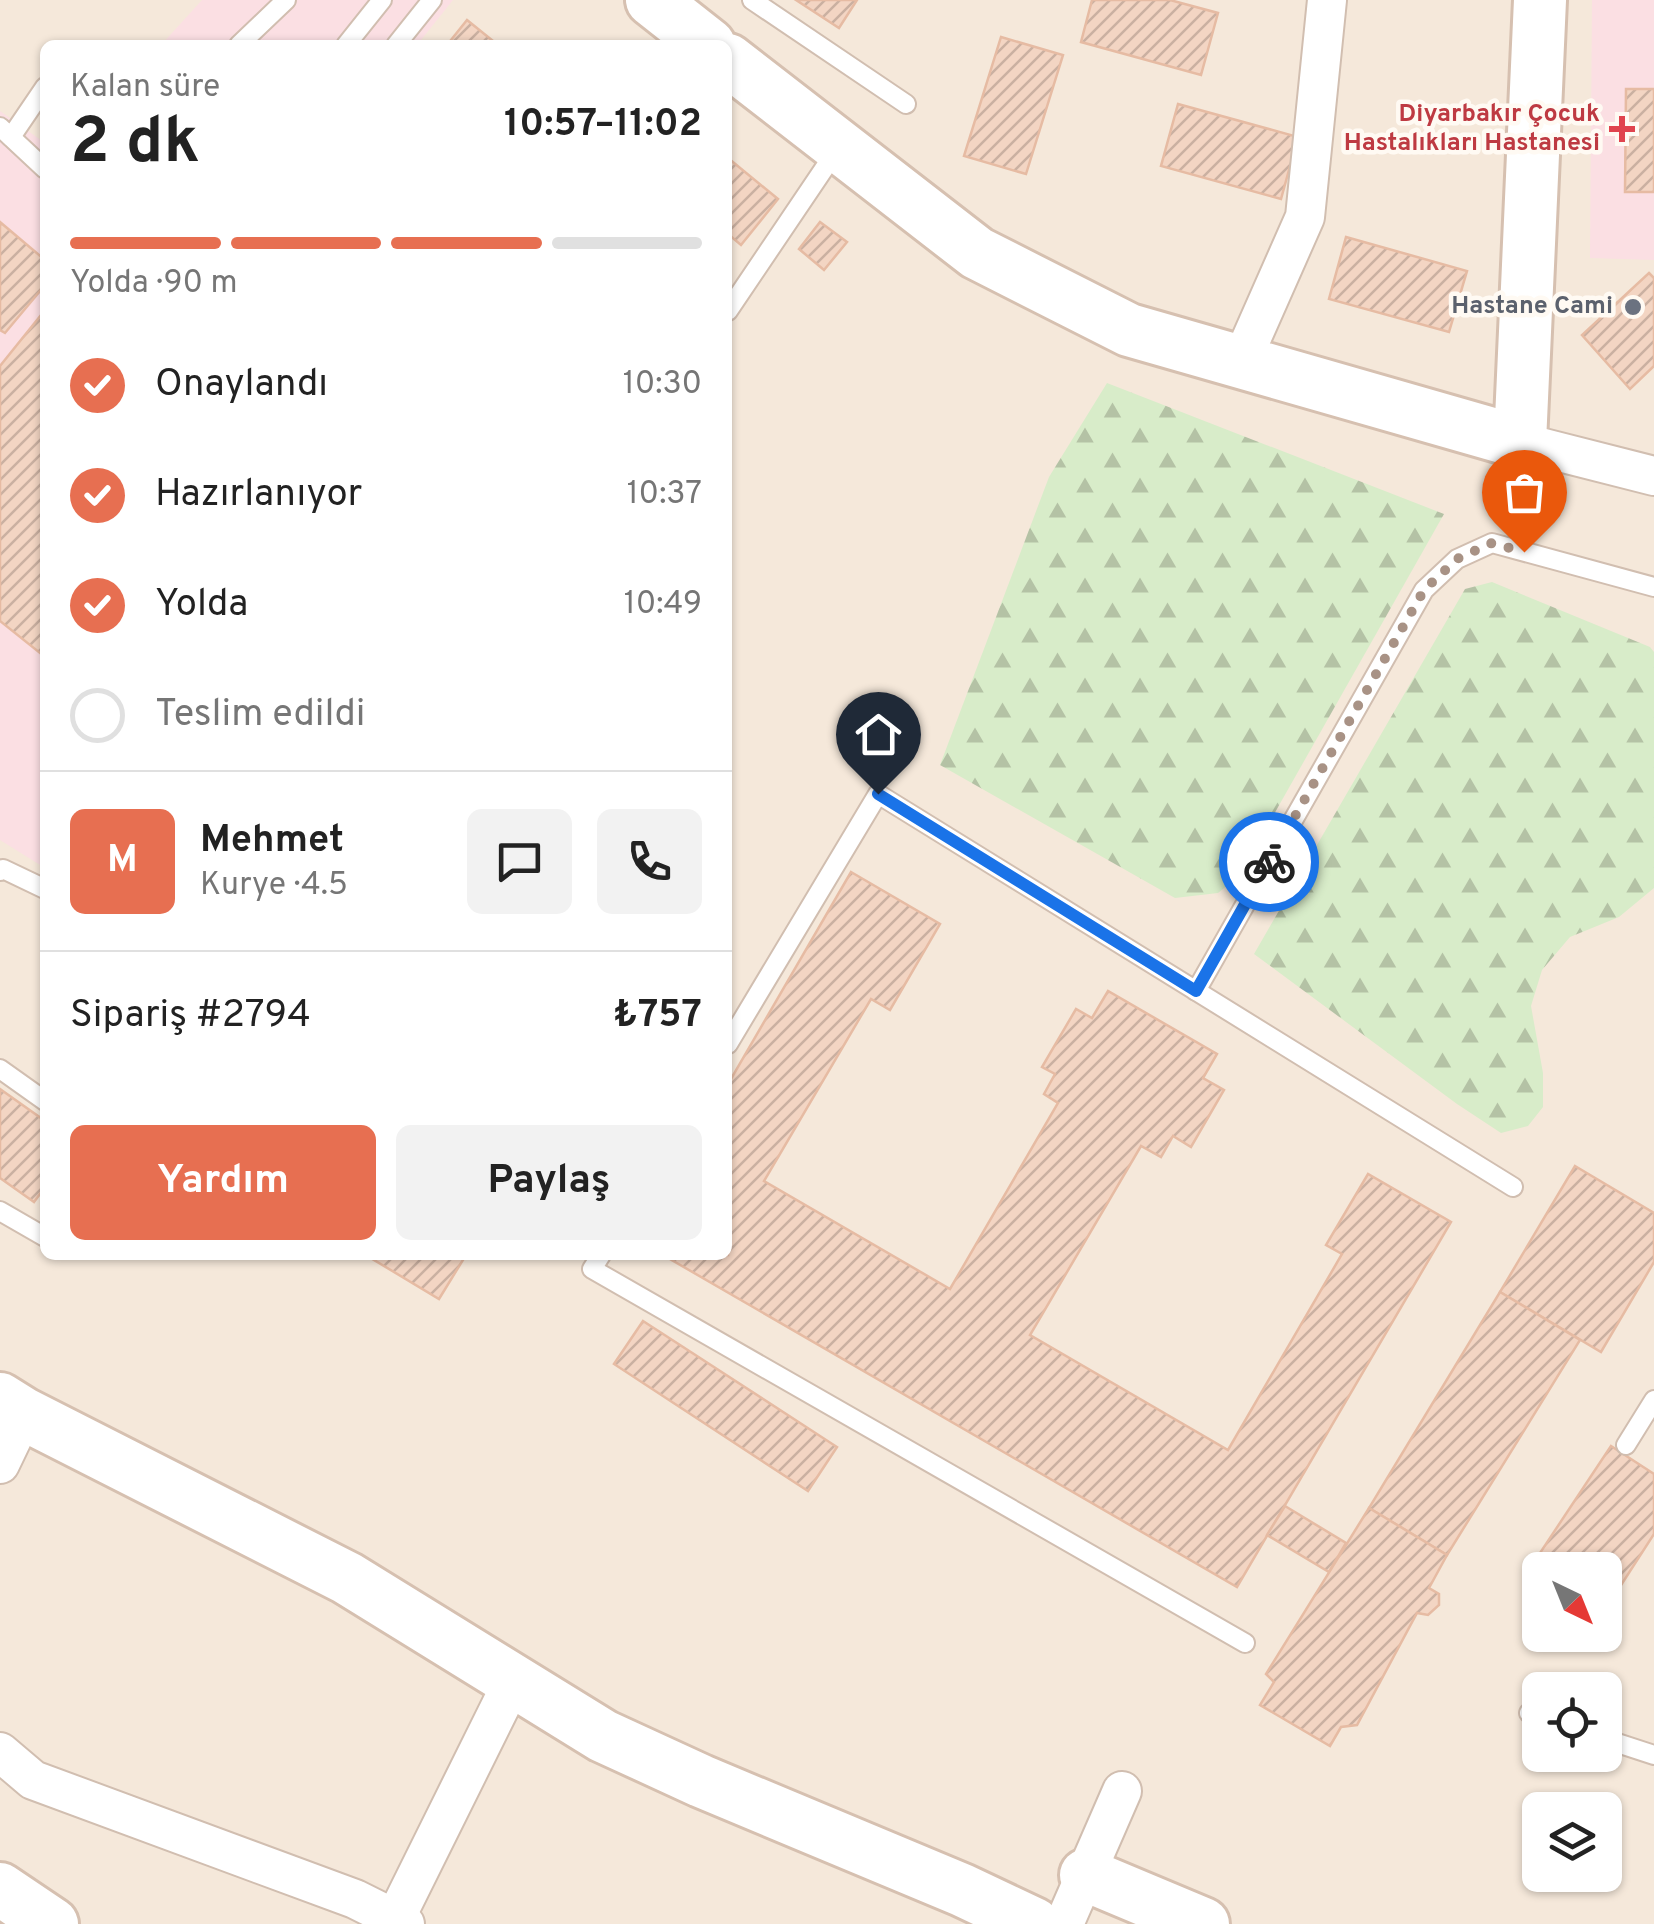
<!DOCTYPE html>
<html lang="tr">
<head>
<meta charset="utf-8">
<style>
  body { margin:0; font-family:Overpass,sans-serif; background:#f2f2f2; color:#222; height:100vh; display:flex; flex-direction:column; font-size:38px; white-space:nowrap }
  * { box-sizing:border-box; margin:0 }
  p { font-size:32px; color:#767676 }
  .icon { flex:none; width:55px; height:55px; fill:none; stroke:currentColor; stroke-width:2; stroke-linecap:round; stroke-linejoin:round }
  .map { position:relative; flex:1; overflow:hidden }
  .details { position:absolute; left:40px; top:40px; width:692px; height:1220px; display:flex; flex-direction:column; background:#fff; border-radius:15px; box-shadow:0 2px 8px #0004 }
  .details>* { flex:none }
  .needle { width:65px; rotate:137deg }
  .buttons { position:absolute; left:1522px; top:1552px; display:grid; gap:20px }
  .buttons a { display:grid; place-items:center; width:100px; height:100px; border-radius:15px; background:#fff; box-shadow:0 2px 8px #0004; font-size:50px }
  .pin { position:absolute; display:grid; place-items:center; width:85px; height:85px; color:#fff; margin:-102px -42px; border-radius:50% 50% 50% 0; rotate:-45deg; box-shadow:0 0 10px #0007 }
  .pin .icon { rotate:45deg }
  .courier { position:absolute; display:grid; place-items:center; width:100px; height:100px; margin:-50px; border:8px solid #1a73e8; border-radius:50%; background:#fff; color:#222; box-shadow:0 2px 12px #0007 }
  .head em { font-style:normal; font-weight:700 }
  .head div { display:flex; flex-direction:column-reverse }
  .head { display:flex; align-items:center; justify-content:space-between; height:170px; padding:0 30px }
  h1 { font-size:65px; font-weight:700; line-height:75px }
  .bar { display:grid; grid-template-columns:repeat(4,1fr); gap:15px 10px; align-content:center; height:120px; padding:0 30px }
  .bar i { height:12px; border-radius:8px; background:#e0e0e0 }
  .bar .on { background:#e76f51 }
  .bar p { grid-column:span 4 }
  .line { display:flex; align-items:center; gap:25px; padding:0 30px; border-top:2px solid #e0e0e0 }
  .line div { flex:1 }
  .round { display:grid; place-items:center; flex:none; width:105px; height:105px; border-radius:15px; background:#f2f2f2 }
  ol { padding:0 30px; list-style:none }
  li { display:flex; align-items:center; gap:30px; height:110px }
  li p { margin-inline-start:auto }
  li .icon { padding:10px; border-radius:50%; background:#e76f51; color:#fff; stroke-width:4 }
  li:last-child { color:#767676 }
  li i { width:55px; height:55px; border:5px solid #e0e0e0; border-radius:50% }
  .primary-button { display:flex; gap:20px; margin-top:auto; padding:20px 30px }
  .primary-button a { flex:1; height:115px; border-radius:15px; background:#e76f51; color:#fff; font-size:40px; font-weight:700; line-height:115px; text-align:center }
  .primary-button a+a { background:#f2f2f2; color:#222 }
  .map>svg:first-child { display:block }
  .residential { fill:#f5e8da; fill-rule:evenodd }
  .medical { fill:#fbdfe3 }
  .forest { fill:url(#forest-firs) }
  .building { fill:url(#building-hatch); stroke:#e6bba3; stroke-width:2.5 }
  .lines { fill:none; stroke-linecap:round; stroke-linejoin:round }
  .lane-casing { stroke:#d1beb0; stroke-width:22 }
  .street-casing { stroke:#d1beb0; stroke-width:42 }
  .secondary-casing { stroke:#d6c0b0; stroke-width:58 }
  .lane { stroke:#fff; stroke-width:18 }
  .street { stroke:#fff; stroke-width:38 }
  .secondary { stroke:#fff; stroke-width:52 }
  .done { stroke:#a89285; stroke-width:10; stroke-dasharray:0 18 }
  .route { stroke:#1a73e8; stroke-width:12 }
  .health-dot { fill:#e0444e; stroke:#fffaf3; stroke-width:4 }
  .worship-dot { fill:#6b7280; stroke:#fffaf3; stroke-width:4 }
  .labels { text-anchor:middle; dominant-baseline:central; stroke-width:9; stroke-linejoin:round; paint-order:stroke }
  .health-label { font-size:25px; font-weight:bold; fill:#be3a42; stroke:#fffaf3; text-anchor:end }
  .worship-label { font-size:25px; font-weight:bold; fill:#5b616d; stroke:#fffaf3; text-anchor:end }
</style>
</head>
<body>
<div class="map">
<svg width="1654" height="1924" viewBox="0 0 1654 1924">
  <defs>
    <pattern id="forest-firs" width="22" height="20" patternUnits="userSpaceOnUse" patternTransform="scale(2.5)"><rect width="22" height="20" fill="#d8ecc9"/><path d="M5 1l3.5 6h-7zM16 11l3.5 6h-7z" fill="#b4c2a5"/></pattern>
    <pattern id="building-hatch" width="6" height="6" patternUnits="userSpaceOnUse" patternTransform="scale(2.5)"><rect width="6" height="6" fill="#f3d5c3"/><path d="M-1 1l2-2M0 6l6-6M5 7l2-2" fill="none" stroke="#cab0a1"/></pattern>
  </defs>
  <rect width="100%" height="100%" fill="#fdf6ec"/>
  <path class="residential" d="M 0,0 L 1654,0 L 1654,1924 L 0,1924 ZM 45,45 L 728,45 L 728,1255 L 45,1255 ZM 1540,1570 L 1605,1570 L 1605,1635 L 1540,1635 ZM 1540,1690 L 1605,1690 L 1605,1755 L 1540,1755 ZM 1540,1810 L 1605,1810 L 1605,1875 L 1540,1875 Z"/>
  <g class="medical">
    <polygon points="202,0 453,0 417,45 161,45"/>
    <polygon points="1592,0 1654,0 1654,260 1590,258"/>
    <polygon points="0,111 45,143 45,868 0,840"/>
  </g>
  <g class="forest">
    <polygon points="1107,383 1444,514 1239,876 1218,893 1175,898 940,765 1049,477"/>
    <polygon points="1492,582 1650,647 1654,652 1654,888 1619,917 1570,937 1542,970 1531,1006 1543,1073 1543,1107 1528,1126 1501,1133 1457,1104 1254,954 1465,589"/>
  </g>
  <g class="building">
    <polygon points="796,0 857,0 839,28"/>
    <polygon points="1092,0 1170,0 1218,13 1201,75 1081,42"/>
    <polygon points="467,20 498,45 447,45"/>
    <polygon points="1001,37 1063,55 1026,174 964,156"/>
    <polygon points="1626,89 1654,89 1654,192 1625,192"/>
    <polygon points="1178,104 1298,137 1281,199 1161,166"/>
    <polygon points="728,158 778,199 741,245 728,234"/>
    <polygon points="0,222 45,260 45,285 5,333 0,330"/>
    <polygon points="820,222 847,242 824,270 799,249"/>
    <polygon points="1346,237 1467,271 1449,332 1329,299"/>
    <polygon points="1649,273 1654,278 1654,366 1630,389 1582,335"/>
    <polygon points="45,310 45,657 0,621 0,366"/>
    <polygon points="851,872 940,924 890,1010 871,999 764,1181 950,1289 1058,1103 1044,1094 1055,1074 1042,1067 1076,1009 1092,1018 1108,991 1217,1054 1203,1078 1224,1090 1191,1147 1173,1136 1161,1157 1141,1146 1030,1335 1228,1450 1342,1254 1326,1245 1368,1174 1451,1222 1237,1587 663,1255 728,1255 728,1084"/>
    <polygon points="0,1089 45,1121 45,1187 34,1202 0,1178"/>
    <polygon points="1575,1166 1654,1213 1654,1262 1601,1352 1500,1292"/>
    <polygon points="370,1255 466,1255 439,1299 369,1257"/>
    <polygon points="1500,1292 1580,1340 1447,1555 1369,1508"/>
    <polygon points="643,1321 837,1447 808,1491 614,1364"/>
    <polygon points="1611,1446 1654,1474 1654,1534 1605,1610 1605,1570 1540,1570 1532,1565"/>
    <polygon points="1285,1506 1346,1543 1329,1572 1267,1535"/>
    <polygon points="1369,1508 1447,1555 1429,1588 1439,1594 1439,1605 1428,1615 1417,1613 1357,1725 1341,1727 1330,1746 1260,1705 1274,1682 1266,1674"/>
  </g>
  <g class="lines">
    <g class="lane-casing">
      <g id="lane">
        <polyline points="752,0 906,104"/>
        <polyline points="239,45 286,0"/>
        <polyline points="346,45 382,0"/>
        <polyline points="396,45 432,0"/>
        <polyline points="0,127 45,169"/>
        <polyline points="11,137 45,87"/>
        <polyline points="728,311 838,148"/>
        <polyline points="0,871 3,869 45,889"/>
        <polyline points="1196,991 1424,590 1457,559 1492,543 1654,587"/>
        <polyline points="728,1044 878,794 1513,1187"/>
        <polyline points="0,1069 45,1101"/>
        <polyline points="0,1211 45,1237"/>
        <polyline points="601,1255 592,1269 1245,1643"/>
        <polyline points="1626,1445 1654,1400"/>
        <polyline points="1529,1713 1540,1717"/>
        <polyline points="1605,1739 1654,1755"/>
      </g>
    </g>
    <g class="street-casing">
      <g id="street">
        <polyline points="1241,362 1305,217 1327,0"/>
        <polyline points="1520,442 1654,476"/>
        <polyline points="0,1464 24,1414"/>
        <polyline points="0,1752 33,1780 355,1899 405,1924"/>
        <polyline points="395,1919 513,1681"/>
        <polyline points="1064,1924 1122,1791"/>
      </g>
    </g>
    <g class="secondary-casing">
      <g id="secondary">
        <polyline points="652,0 709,45"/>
        <polyline points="728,60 977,253 1129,330 1520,442 1540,0"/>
        <polyline points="0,1399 24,1414 347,1578 603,1736 701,1781 962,1890 1034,1924"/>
        <polyline points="1086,1875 1203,1924"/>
        <polyline points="0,1889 52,1924"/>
      </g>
    </g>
    <use href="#lane" class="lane"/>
    <use href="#street" class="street"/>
    <use href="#secondary" class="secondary"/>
  </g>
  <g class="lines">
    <polyline class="done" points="1269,862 1424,590 1457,559 1492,543 1524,552"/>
    <polyline class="route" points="878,794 1196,991 1269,862"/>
  </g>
  <path class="health-dot" d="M1617 114h10v10h10v10h-10v10h-10v-10h-10v-10h10z"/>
  <circle class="worship-dot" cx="1633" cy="307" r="10"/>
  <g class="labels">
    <g class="health-label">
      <text x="1600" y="115">Diyarbakır Çocuk<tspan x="1600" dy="29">Hastalıkları Hastanesi</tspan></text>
    </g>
    <g class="worship-label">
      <text x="1613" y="307">Hastane Cami</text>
    </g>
  </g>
</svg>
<div class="buttons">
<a><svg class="needle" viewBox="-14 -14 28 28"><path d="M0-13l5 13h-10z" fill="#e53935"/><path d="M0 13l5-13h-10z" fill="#767676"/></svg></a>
<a><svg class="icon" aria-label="locate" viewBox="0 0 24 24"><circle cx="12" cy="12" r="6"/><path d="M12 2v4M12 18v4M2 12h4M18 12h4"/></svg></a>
<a><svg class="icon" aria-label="layers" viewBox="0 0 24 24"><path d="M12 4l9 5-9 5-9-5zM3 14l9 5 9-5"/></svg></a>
</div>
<div class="pin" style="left:1524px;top:552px;background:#ea580c"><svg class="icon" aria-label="bag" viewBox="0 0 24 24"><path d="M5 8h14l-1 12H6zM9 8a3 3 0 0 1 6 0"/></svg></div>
<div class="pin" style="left:878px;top:794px;background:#1f2937"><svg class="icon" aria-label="home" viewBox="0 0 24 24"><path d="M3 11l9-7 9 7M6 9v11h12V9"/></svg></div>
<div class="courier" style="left:1269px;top:862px"><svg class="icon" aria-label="bike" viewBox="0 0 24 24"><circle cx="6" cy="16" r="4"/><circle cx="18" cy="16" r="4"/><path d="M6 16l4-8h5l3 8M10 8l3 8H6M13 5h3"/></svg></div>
<section class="details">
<div class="head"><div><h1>2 dk</h1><p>Kalan süre</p></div><em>10:57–11:02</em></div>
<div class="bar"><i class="on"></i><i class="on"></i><i class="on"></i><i></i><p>Yolda · 90 m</p></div>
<ol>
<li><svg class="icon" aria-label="check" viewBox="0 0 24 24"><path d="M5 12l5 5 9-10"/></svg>Onaylandı<p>10:30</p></li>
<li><svg class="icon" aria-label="check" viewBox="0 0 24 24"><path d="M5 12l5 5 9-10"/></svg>Hazırlanıyor<p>10:37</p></li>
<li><svg class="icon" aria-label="check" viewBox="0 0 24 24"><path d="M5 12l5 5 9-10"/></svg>Yolda<p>10:49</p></li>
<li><i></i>Teslim edildi</li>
</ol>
<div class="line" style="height:180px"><b class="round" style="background:#e76f51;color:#fff">M</b><div><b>Mehmet</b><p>Kurye · 4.5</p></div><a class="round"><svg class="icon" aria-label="chat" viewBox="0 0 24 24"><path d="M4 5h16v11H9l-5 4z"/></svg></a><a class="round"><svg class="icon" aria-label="phone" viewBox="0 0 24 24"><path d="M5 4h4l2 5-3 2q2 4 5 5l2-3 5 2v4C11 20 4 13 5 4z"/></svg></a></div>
<div class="line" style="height:130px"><div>Sipariş #2794</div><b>₺757</b></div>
<div class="primary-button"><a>Yardım</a><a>Paylaş</a></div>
</section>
</div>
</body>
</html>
